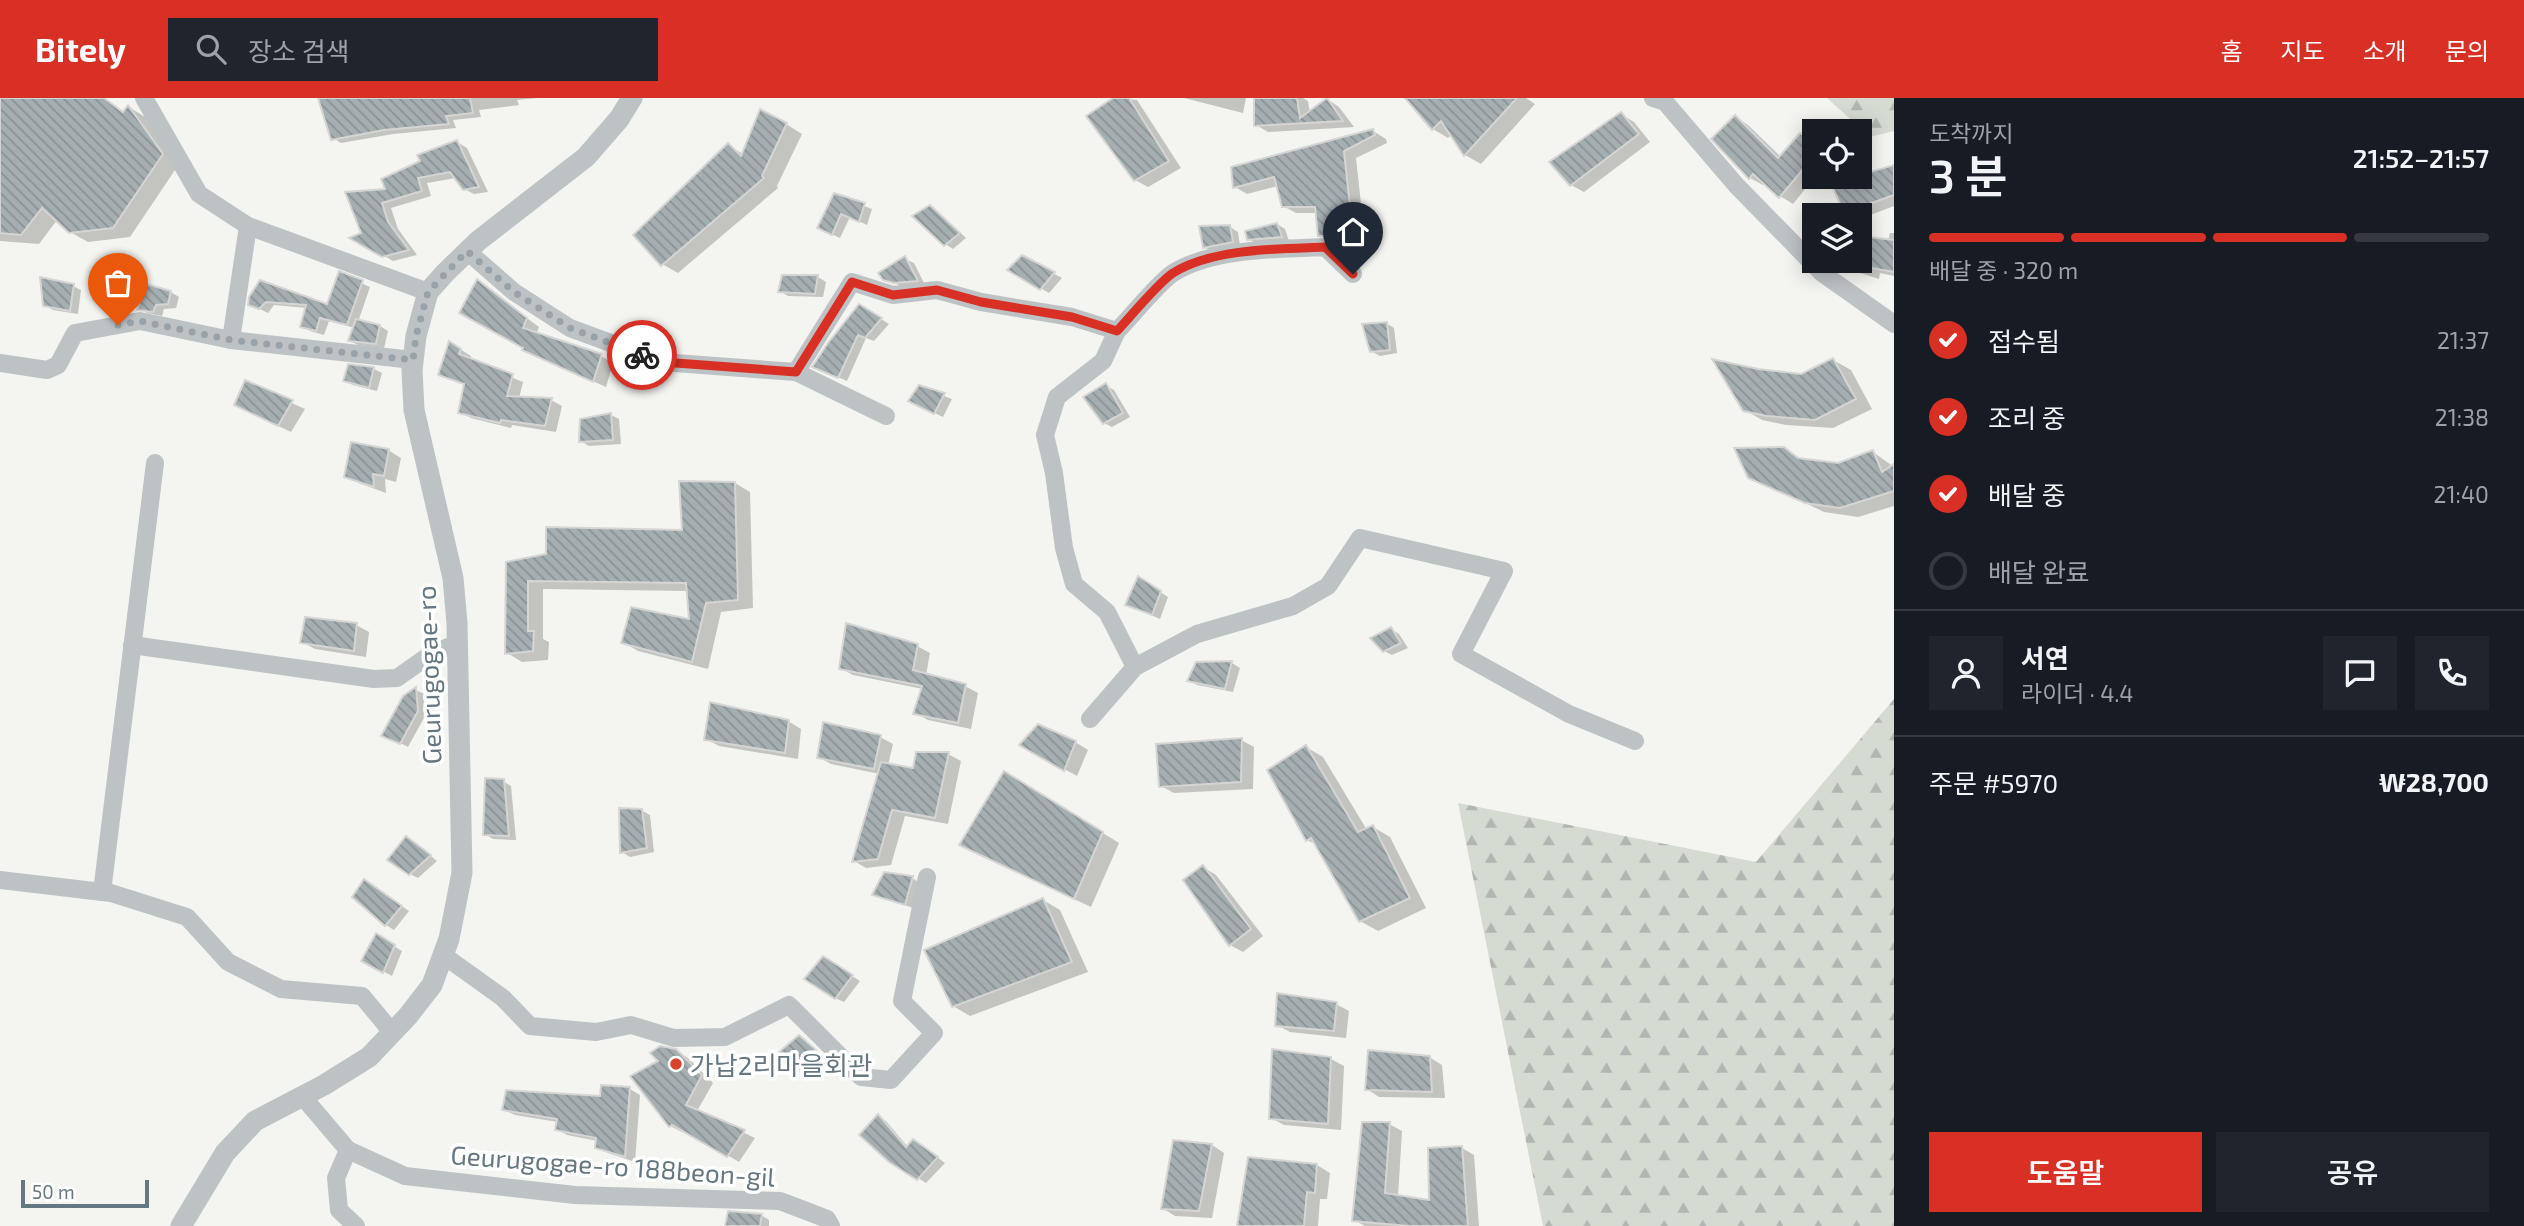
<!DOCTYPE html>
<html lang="ko">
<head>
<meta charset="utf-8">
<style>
  body { margin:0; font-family:"Exo 2","Noto Sans KR",sans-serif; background:#20242c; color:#f1f3f6; height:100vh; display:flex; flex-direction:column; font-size:26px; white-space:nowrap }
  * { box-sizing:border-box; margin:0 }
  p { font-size:23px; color:#9ea1a6 }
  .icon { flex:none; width:38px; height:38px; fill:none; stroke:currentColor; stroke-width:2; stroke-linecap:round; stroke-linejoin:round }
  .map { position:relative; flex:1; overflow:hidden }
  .side { display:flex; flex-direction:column; background:#171b24; width:630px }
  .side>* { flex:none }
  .tools { position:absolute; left:1802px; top:21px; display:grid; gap:14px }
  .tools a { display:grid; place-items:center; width:70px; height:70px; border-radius:0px; background:#171b24; box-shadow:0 4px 18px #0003; font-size:35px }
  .scale { position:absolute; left:21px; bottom:18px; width:128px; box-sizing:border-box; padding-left:7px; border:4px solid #657780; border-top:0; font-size:19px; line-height:24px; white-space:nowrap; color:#657780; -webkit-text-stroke:5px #fff; paint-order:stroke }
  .pin { position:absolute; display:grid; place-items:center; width:60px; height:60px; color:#fff; margin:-72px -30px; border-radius:50% 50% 50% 0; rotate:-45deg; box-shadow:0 0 7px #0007 }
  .pin .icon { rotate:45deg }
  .courier { position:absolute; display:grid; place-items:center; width:70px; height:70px; margin:-35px; border:5px solid #d93025; border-radius:50%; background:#fff; color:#222; box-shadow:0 2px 9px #0007 }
  .head em { font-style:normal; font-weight:600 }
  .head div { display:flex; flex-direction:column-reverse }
  .head { display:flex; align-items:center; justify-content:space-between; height:119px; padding:0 35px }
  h1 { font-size:46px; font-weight:600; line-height:52px }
  .bar { display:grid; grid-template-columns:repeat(4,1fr); gap:10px 7px; align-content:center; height:84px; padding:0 35px }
  .bar i { height:9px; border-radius:5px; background:#363941 }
  .bar .on { background:#d93025 }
  .bar p { grid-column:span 4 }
  .line { display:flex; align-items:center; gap:18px; padding:0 35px; border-top:2px solid #363941 }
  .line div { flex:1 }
  .round { display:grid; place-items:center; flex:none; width:74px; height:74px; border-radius:0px; background:#20242c }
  ol { padding:0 35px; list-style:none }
  li { display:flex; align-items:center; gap:21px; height:77px }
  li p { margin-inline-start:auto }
  li .icon { padding:7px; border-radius:50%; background:#d93025; color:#fff; stroke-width:4 }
  li:last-child { color:#9ea1a6 }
  li i { width:38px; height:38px; border:4px solid #363941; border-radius:50% }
  .cta { display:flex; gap:14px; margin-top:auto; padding:14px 35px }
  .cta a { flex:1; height:80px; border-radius:0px; background:#d93025; color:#fff; font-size:28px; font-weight:600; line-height:80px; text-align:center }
  .cta a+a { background:#20242c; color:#f1f3f6 }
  header { display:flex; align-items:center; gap:42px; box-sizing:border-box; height:98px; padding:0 35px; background:#d93025; color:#fff }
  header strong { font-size:33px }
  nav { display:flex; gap:38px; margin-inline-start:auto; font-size:24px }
  .search { width:490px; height:63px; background:#20242c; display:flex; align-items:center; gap:18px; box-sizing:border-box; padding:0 24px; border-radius:0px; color:#9ea1a6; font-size:26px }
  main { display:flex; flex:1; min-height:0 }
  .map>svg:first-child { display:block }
  .forest { fill:url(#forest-firs) }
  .shadow { fill:#0003 }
  .building { fill:url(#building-back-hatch); stroke:#d6d5d3; stroke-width:2 }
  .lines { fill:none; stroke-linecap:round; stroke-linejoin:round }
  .minor { stroke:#bdc2c4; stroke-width:18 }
  .tertiary { stroke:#bdc2c4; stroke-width:21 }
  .done { stroke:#97a3a8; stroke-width:7; stroke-dasharray:0 12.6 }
  .route { stroke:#d93025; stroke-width:9 }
  .poi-dot { fill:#da432b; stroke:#fff; stroke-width:2.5 }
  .labels { text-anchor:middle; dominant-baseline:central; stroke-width:7; stroke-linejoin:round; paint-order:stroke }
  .street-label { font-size:26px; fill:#657780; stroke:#fff }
  .poi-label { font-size:26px; fill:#657780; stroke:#fff; text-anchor:start }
</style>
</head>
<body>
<header>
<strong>Bitely</strong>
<div class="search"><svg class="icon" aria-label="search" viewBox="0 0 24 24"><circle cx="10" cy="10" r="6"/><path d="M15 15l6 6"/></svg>장소 검색</div>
<nav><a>홈</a><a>지도</a><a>소개</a><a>문의</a></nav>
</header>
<main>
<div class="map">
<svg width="1894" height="1128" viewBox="0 0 1894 1128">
  <defs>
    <pattern id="forest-firs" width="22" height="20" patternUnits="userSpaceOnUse" patternTransform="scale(1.75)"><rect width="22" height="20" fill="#d6dbd2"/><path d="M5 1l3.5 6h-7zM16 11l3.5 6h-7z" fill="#b1b6b0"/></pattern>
    <pattern id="building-back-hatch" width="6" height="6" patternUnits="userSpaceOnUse" patternTransform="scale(1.75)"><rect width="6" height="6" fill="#a5aeb1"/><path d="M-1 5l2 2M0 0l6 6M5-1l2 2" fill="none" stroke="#8a9295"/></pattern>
  </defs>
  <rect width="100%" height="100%" fill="#f4f4f1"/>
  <g class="forest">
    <polygon points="1827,0 1894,0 1894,33 1870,39"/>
    <polygon points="1894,601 1894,1128 1543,1128 1458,705 1756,764"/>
  </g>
  <g class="shadow">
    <polygon points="0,0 104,0 125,15 129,9 145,19 179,66 130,139 88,144 70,134 57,122 39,146 0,143"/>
    <polygon points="329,0 537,0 517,2 519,7 479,12 481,19 453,22 456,30 393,36 341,45 333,40"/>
    <polygon points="1116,0 1137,2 1181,70 1148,89 1135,82"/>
    <polygon points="1184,0 1246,0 1243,15"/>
    <polygon points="1256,0 1303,0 1308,3 1310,15 1327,1 1339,9 1354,29 1268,34 1256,27"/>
    <polygon points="1408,0 1526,0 1535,6 1481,66 1465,57 1452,36 1448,40 1433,31"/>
    <polygon points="1621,16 1634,24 1650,44 1584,94 1571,87"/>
    <polygon points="1735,19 1748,27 1781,59 1800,38 1815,47 1815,79 1793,106 1780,98 1765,84 1763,87 1750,80"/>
    <polygon points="786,26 802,36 777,88 778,90 678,175 662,166 728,47 743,56"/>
    <polygon points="1373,33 1386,41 1387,45 1356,60 1365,143 1332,144 1320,137 1317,115 1296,115 1283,108 1278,88 1247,96 1235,89"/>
    <polygon points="457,44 467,50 488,94 474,96 464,91 456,80 427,85 431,98 391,110 398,131 417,157 393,163 353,140 363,136 388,93 423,64"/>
    <polygon points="1894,69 1894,108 1860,121 1860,117 1851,117 1845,114 1833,86"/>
    <polygon points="835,97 872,111 867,127 850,119 840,140 827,134"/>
    <polygon points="930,109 938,114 966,140 953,151 945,146"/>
    <polygon points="1277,126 1285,131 1289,143 1257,146 1249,141"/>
    <polygon points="1230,129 1238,134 1240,148 1213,154 1204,149"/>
    <polygon points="1890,135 1894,135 1894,178 1880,175 1879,181 1841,169 1829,163 1860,163 1888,143"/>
    <polygon points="1023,159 1062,180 1049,195 1010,172"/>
    <polygon points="905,161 914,165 925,187 904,189 884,181"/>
    <polygon points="340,176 370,189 358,224 380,228 388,233 384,250 358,247 350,243 355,230 329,223 324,237 310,233 302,228 307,210 274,207 268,215 250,206 251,199 328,209"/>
    <polygon points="818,179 826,184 823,199 788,198 780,193"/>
    <polygon points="477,183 539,229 536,236 601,258 613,265 606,289 537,258"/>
    <polygon points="73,188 81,192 78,216 53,212 45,207"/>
    <polygon points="171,194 179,199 176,210 164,211 162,218 147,215 139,211"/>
    <polygon points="860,208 889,226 874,243 866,240 847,283 823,273"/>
    <polygon points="1386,225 1394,230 1397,255 1380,258 1371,253"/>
    <polygon points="450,245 471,258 470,262 523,284 519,300 551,302 562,308 556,334 512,327 511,330 471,320 460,314 466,287 440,276"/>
    <polygon points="1833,262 1851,272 1872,311 1833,330 1786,327 1762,322 1745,312 1758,273 1802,278"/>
    <polygon points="374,271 382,275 377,293 353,287 345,282"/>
    <polygon points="246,284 305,311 291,334 249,314"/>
    <polygon points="1106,288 1114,292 1130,319 1112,329 1104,325"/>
    <polygon points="920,289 952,301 943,319 918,307"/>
    <polygon points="611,317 619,321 621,346 589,348 581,343"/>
    <polygon points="1784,351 1803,362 1839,367 1873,354 1894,369 1894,408 1858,419 1824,414 1750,378"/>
    <polygon points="388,352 401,360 396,384 385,381 386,395 359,385 346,378"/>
    <polygon points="735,385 750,394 753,510 721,514 708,571 638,553 623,544 690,524 688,493 543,491 543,541 549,544 548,562 522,564 507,555 508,465 684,434"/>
    <polygon points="1138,480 1168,499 1160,521 1135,510"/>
    <polygon points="356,527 369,534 366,559 315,551 302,544"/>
    <polygon points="1391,531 1399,536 1408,550 1392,557 1384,553"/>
    <polygon points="917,548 930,555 926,577 965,588 978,595 971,631 928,622 915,615 923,591 853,577 840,570"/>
    <polygon points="1197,565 1232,565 1240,570 1233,594 1197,587 1189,582"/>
    <polygon points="416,592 424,596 425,618 408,649 392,641"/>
    <polygon points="788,623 801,631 798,661 719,648 706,641"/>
    <polygon points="880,639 893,646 888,667 914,672 948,656 961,663 948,726 905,718 891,767 866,770 854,763 880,676 831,666 819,659"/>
    <polygon points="1241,642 1254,649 1253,691 1174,695 1161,688"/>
    <polygon points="1075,644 1088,652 1077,678 1021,647"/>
    <polygon points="1306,649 1323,659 1367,732 1373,729 1390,739 1426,810 1378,833 1360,823 1317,747 1307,742"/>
    <polygon points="503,683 511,688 516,742 493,741 485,736"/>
    <polygon points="1022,685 1119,745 1091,809 978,756"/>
    <polygon points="641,712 650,717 654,754 630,759 622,754"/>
    <polygon points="414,744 437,763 418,780 410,776"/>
    <polygon points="1203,769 1216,777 1263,838 1243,854 1230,847"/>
    <polygon points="912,780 920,785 913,810 874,796"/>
    <polygon points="372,788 409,813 394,832 386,827"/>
    <polygon points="1043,802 1060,812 1088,874 970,918 953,908"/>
    <polygon points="376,837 402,853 392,878 364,863"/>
    <polygon points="823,860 860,883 844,904 835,900"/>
    <polygon points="1336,906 1349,913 1346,940 1290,934 1277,927"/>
    <polygon points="800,940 823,957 799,972 790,967"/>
    <polygon points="676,953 688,960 713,985 697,1013 755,1040 739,1064 684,1032 682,1034 670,1028"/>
    <polygon points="1429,959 1442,967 1445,1000 1379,999 1367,991"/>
    <polygon points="1331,961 1344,968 1341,1032 1284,1027 1271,1020"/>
    <polygon points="603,989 630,991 640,997 635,1064 608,1055 597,1049 598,1043 567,1037 557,1031 558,1024 515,1017 504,1012 602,1000"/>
    <polygon points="878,1019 886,1023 908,1049 922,1048 945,1065 926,1085 918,1080"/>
    <polygon points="1389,1026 1402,1033 1398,1099 1431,1104 1462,1050 1474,1057 1479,1128 1365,1128 1354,1122"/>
    <polygon points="1212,1047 1224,1055 1212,1120 1175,1118 1162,1110"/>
    <polygon points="1317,1067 1330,1075 1327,1101 1320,1101 1318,1128 1239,1128"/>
    <polygon points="761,1117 769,1122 769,1128 727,1128"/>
  </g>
  <g class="building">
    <polygon points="0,0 104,0 123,14 128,7 163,56 113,130 69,135 42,110 21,137 0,135"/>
    <polygon points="318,0 470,0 473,15 446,18 449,26 384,32 331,42"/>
    <polygon points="1113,0 1129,0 1169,63 1134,83 1086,18"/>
    <polygon points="1254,0 1297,0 1300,20 1327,0 1343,23 1254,28"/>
    <polygon points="1405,0 1517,0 1464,58 1441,23 1432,32"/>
    <polygon points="760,11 787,25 762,78 764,80 661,168 633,137 728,45 741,58"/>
    <polygon points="1621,14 1639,36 1570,88 1549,64"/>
    <polygon points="1735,17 1778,60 1800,35 1815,47 1815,57 1779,100 1753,76 1749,81 1711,41"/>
    <polygon points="1373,31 1375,37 1344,53 1353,137 1318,138 1315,109 1282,109 1274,79 1233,90 1231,69"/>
    <polygon points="457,42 479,89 463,92 450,74 418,80 422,93 382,105 388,124 409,152 382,159 349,140 361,135 345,94 385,91 381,81 420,63 417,57"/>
    <polygon points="1894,67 1894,97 1844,115 1831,85 1860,79 1860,77"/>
    <polygon points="834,95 865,105 859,124 841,116 832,137 817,130"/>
    <polygon points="930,107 960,135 944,148 912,118"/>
    <polygon points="1277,125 1282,139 1247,142 1245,133"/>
    <polygon points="1230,127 1233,144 1203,150 1199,128"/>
    <polygon points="1860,138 1894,142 1894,174 1860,168"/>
    <polygon points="1022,157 1055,174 1040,192 1007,172"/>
    <polygon points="905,158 918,183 894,185 883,182 878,175"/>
    <polygon points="339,173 363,182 347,227 320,220 316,233 300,229 306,207 266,204 259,211 248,207 249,199 260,182 327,206"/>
    <polygon points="782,177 818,177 815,196 778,194"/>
    <polygon points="40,179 74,186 70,213 43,208"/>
    <polygon points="477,181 527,220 523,230 602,256 593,284 522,252 523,250 459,215"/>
    <polygon points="146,186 171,193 168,206 156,207 153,214 137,212"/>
    <polygon points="859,206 882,220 865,240 858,237 838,280 812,269 828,245"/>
    <polygon points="356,221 380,227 376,246 348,243"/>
    <polygon points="1387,224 1390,252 1370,254 1362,226"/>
    <polygon points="449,243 461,251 459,256 513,276 507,298 552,300 545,328 501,322 500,325 458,315 464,286 438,277"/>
    <polygon points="1833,260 1856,301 1815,322 1767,318 1743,313 1712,261 1758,271 1801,276"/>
    <polygon points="348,266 374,269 369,290 343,283"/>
    <polygon points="245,282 293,302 278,328 234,307"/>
    <polygon points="1106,285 1123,315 1103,326 1083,299"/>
    <polygon points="919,287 945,295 934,316 908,303"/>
    <polygon points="611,315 613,342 579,344 580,321"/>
    <polygon points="351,344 389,351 384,378 373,376 374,389 344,379"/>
    <polygon points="1784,349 1798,360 1838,365 1873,352 1882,374 1894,366 1894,393 1840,410 1805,405 1748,380 1734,350"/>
    <polygon points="679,383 735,384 738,502 706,505 692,564 621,545 631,509 689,521 686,485 528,483 528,533 534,533 533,553 505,556 506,464 546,456 546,429 682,432"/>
    <polygon points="1138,478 1161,493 1152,517 1125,507"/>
    <polygon points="305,519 357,525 354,553 300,545"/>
    <polygon points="846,525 918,546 913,572 966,586 958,625 913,616 922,588 839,571"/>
    <polygon points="1391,529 1401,545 1383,554 1370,540"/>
    <polygon points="1232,563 1225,591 1187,583 1196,564"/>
    <polygon points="416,589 418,613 400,646 381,638 403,598"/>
    <polygon points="710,604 789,622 785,655 704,642"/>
    <polygon points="823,624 881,637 874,671 817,660"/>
    <polygon points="1038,626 1076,643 1064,673 1019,647"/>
    <polygon points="1242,640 1241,684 1159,689 1156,646"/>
    <polygon points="1306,647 1358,734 1373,727 1410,800 1359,824 1311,740 1306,743 1267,672"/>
    <polygon points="916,654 949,654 935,720 892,712 878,761 852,764 881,664 913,670"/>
    <polygon points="1004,673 1103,734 1074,801 959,747"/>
    <polygon points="485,680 504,681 509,738 483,737"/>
    <polygon points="619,710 642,711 647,750 620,755"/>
    <polygon points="406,738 431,757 409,777 387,762"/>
    <polygon points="1203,767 1251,831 1229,848 1183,782"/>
    <polygon points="884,774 913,778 905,807 872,797"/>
    <polygon points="364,781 402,808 385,828 352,799"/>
    <polygon points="1043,800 1072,864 952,909 924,852"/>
    <polygon points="376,835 395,847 383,875 361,863"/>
    <polygon points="823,858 853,877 835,901 804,881"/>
    <polygon points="1277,895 1337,904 1334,933 1275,928"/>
    <polygon points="799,937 816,952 789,968 779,954"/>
    <polygon points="660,948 676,951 702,977 686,1007 745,1032 727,1059 672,1027 669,1029 630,978 658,963 650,955"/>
    <polygon points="1272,951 1331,959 1328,1026 1269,1021"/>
    <polygon points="1368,952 1430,958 1432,994 1365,992"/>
    <polygon points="601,987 630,989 625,1059 595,1050 596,1040 555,1032 557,1021 502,1012 506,992 600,998"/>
    <polygon points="878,1016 906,1049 913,1041 938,1059 917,1082 889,1064 859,1037"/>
    <polygon points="1362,1024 1390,1024 1385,1095 1429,1102 1428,1050 1462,1048 1468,1128 1409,1128 1352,1123"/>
    <polygon points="1173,1042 1212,1046 1199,1113 1161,1111"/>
    <polygon points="1248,1059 1317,1066 1315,1095 1307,1094 1304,1128 1237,1128"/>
    <polygon points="728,1113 762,1116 760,1128 725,1128"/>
  </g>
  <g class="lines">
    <g class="minor">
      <polyline points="144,0 199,96 248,128 428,194"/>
      <polyline points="1653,0 1665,4 1736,87 1822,175 1894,226"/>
      <path d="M 467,153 L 514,194 L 570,230 L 662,264 L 796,274 L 852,184 L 893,197 L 937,192 L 981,204 L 1072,219 L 1117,233 C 1131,219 1158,185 1173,175 C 1213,150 1279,151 1325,149 L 1353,176"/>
      <polyline points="1117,233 1103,263 1057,299 1045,337 1054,375 1064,450 1074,486 1107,514 1135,569"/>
      <polyline points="231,242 248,128"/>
      <polyline points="0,265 47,272 58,267 75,235 140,223 231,242 413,262"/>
      <polyline points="796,274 886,318"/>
      <polyline points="132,547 374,581 397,580 431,556 458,545"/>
      <polyline points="1090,621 1135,569 1197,536 1293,508 1328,488 1360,440 1504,473 1461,556 1569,616 1635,643"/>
      <polyline points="0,782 111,795 187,819 228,864 281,891 362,898 391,933"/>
      <polyline points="102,794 155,365"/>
      <polyline points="443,857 503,900 530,928 596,934 631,927 674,940 725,939 789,907 861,979 891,982 934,935 902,903 927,779"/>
      <polyline points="303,999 348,1052 405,1078 575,1097 780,1103 827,1121 831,1128"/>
      <polyline points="348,1052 336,1080 339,1112 356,1128"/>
    </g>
    <polyline class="tertiary" points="181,1128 225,1055 255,1023 324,987 369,959 408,918 432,887 449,841 462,775 457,525 453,480 414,312 412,272 416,238 428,194 445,175 478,143 586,59 619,21 632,0"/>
  </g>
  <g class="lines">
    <polyline class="done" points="118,227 140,223 231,242 413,262 416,238 428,194 467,153 514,194 570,230 642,257"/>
    <path class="route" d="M 642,257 L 662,264 L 796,274 L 852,184 L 893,197 L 937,192 L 981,204 L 1072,219 L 1117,233 C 1131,218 1158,185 1173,175 C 1213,150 1279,151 1325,149 L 1353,176"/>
  </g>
  <circle class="poi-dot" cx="676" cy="966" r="7"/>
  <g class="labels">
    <g class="street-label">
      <text transform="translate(428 577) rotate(-92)">Geurugogae-ro</text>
      <text transform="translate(613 1067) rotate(4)">Geurugogae-ro 188beon-gil</text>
    </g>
    <g class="poi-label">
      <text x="690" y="966">가납2리마을회관</text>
    </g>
  </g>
</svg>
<div class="tools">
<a><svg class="icon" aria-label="locate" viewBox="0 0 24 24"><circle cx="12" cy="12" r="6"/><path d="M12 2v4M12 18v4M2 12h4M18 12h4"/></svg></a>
<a><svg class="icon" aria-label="layers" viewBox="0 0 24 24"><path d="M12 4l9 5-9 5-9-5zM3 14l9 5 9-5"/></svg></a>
</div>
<div class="scale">50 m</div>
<div class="pin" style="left:118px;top:227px;background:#ea580c"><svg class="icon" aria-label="bag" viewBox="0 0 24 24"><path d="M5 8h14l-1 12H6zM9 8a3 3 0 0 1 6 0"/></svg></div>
<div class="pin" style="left:1353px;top:176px;background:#1f2937"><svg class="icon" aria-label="home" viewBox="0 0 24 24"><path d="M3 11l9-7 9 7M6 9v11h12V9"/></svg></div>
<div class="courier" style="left:642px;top:257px"><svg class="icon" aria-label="bike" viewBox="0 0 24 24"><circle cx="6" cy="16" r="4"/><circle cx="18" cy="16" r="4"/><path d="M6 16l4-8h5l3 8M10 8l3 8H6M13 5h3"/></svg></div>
</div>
<section class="side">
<div class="head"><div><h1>3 분</h1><p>도착까지</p></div><em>21:52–21:57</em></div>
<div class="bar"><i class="on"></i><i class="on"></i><i class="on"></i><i></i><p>배달 중 · 320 m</p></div>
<ol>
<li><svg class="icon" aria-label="check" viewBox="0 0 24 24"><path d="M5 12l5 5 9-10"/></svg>접수됨<p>21:37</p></li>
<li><svg class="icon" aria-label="check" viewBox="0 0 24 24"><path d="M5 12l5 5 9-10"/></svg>조리 중<p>21:38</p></li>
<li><svg class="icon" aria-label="check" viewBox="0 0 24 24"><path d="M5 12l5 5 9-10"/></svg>배달 중<p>21:40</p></li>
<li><i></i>배달 완료</li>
</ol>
<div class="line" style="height:126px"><a class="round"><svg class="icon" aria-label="person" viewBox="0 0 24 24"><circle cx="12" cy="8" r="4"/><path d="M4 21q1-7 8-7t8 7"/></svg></a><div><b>서연</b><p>라이더 · 4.4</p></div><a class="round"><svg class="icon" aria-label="chat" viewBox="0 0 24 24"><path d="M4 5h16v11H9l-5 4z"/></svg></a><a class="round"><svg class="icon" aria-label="phone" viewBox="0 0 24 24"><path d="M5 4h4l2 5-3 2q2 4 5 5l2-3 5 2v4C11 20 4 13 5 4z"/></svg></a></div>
<div class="line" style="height:91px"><div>주문 #5970</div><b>₩28,700</b></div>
<div class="cta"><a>도움말</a><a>공유</a></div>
</section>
</main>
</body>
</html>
